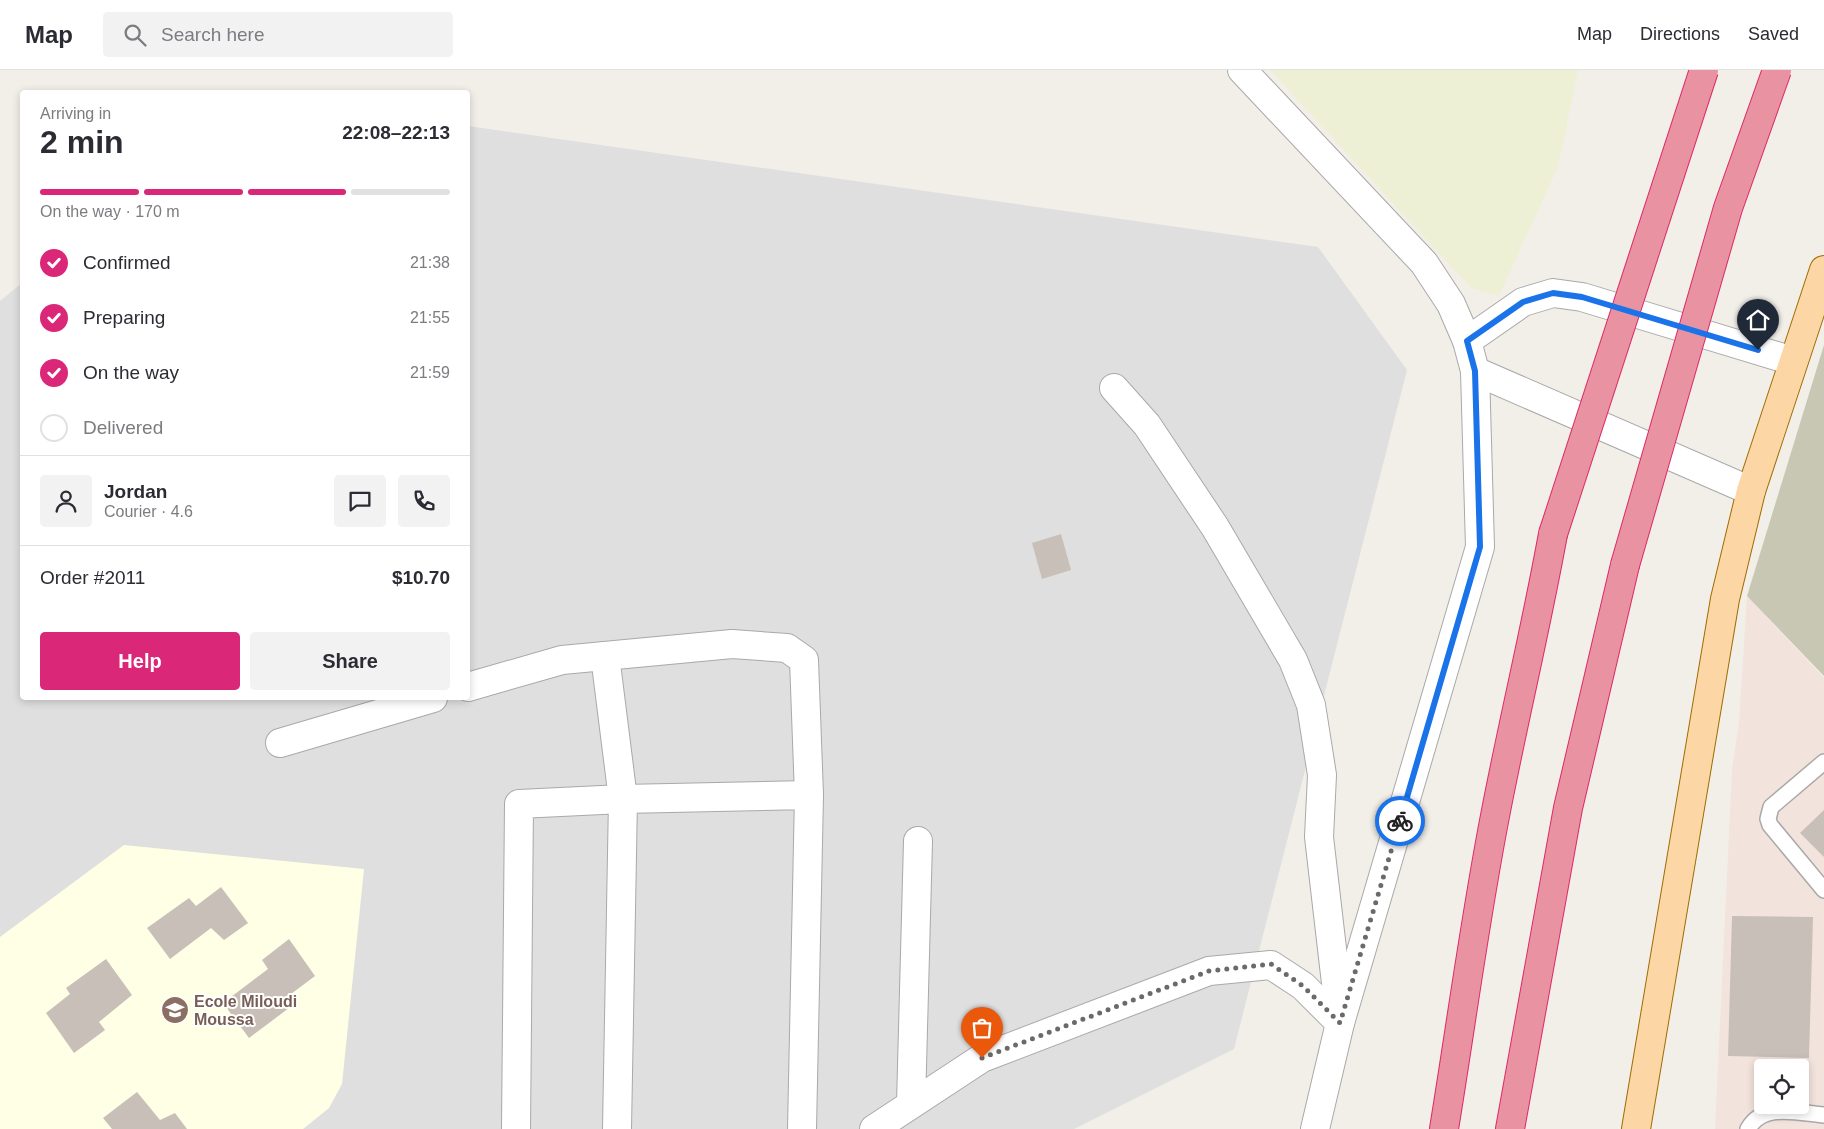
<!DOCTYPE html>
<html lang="en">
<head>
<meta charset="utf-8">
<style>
  body { margin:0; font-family:Arial,sans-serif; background:#f2f2f3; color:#2b2b33; height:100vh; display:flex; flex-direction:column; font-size:19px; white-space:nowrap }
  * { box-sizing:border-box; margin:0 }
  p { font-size:16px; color:#7c7c81 }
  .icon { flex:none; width:28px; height:28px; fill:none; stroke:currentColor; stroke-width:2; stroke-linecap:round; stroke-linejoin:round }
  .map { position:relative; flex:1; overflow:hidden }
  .drawer { position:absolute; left:20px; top:20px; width:450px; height:610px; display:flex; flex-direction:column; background:#fff; border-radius:5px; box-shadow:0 2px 8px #0003 }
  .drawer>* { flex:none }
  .buttons { position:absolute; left:1754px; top:989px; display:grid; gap:10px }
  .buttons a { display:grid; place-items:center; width:55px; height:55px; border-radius:5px; background:#fff; box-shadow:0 2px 8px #0003; font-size:25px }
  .pin { position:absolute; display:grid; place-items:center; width:42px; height:42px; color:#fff; margin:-51px -21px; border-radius:50% 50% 50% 0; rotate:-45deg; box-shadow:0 0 5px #0007 }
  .pin .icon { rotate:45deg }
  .courier { position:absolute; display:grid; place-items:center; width:50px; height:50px; margin:-25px; border:4px solid #1a73e8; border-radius:50%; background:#fff; color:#222; box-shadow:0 1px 6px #0007 }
  .summary em { font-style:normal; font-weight:700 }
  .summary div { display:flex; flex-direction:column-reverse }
  .summary { display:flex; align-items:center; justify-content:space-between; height:85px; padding:0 20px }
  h1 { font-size:32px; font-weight:700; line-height:38px }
  .bar { display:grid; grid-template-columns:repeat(4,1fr); gap:8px 5px; align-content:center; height:60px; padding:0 20px }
  .bar i { height:6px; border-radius:4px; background:#e1e1e2 }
  .bar .current { background:#db2777 }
  .bar p { grid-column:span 4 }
  .line { display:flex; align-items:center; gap:12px; padding:0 20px; border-top:1px solid #e1e1e2 }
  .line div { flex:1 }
  .round { display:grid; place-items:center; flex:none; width:52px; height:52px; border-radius:5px; background:#f2f2f3 }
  ol { padding:0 20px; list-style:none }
  li { display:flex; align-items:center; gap:15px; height:55px }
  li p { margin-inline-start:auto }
  li .icon { padding:5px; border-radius:50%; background:#db2777; color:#fff; stroke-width:4 }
  li:last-child { color:#7c7c81 }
  li i { width:28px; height:28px; border:2px solid #e1e1e2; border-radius:50% }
  .primary-button { display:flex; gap:10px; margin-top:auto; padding:10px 20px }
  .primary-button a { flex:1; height:58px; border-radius:5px; background:#db2777; color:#fff; font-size:20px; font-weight:700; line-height:58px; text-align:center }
  .primary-button a+a { background:#f2f2f3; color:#2b2b33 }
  header { display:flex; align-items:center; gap:30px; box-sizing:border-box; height:70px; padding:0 25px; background:#fff; border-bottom:1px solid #e1e1e2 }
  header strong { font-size:24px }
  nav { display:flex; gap:28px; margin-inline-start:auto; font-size:18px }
  .search { width:350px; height:45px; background:#f2f2f3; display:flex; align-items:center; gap:12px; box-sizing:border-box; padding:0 18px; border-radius:5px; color:#7c7c81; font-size:19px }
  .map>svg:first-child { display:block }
  .residential { fill:#e0dfdf }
  .education { fill:#ffffe5 }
  .military { fill:#f3e3dd; fill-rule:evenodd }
  .construction { fill:#c7c7b4 }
  .farmland { fill:#eef0d5 }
  .building { fill:#c7bfb8 }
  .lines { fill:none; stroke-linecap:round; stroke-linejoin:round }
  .service-casing { stroke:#a9a9a9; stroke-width:18 }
  .minor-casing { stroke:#a9a9a9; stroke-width:30 }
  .primary-casing { stroke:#a06b00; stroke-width:30 }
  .motorway-casing { stroke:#dc2a67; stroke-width:30 }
  .service { stroke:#fff; stroke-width:15 }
  .minor { stroke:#fff; stroke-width:28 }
  .primary { stroke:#fcd6a4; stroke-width:28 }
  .motorway { stroke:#e892a2; stroke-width:28 }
  .motorway-bridge-casing { stroke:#dc2a67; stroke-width:30; stroke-linecap:butt }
  .motorway-bridge { stroke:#e892a2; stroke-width:28 }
  .done { stroke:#6b6a68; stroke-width:5; stroke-dasharray:0 9 }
  .route { stroke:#1a73e8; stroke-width:6 }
  .labels { text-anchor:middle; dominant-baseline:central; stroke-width:4; stroke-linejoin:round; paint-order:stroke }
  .education-label { font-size:16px; font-weight:bold; fill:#785e54; stroke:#fff; text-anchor:start }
</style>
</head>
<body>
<header>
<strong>Map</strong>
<div class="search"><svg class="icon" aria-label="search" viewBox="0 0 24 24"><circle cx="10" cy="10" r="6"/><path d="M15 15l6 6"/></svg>Search here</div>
<nav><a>Map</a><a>Directions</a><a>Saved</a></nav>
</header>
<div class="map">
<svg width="1824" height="1059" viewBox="0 0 1824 1059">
  <rect width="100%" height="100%" fill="#f2efe9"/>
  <polygon class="residential" points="468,56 1318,177 1407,300 1234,979 1074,1059 0,1059 0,231 22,213 22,628 468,628"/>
  <polygon class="education" points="124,775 364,799 342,1014 329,1038 303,1059 0,1059 0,867"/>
  <path class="military" d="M 1747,526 L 1824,608 L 1824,1059 L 1715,1059 L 1732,700 L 1739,653 ZM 1762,998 L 1800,998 L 1800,1035 L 1762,1035 Z"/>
  <polygon class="construction" points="1824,275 1824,606 1747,526"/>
  <polygon class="farmland" points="1270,0 1578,0 1558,97 1499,226 1471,218"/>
  <g class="building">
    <polygon points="1061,464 1071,500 1042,509 1032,473"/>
    <polygon points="1824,740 1824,787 1800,763"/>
    <polygon points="221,817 248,853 224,870 211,858 170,889 147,858 189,828 196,836"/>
    <polygon points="1732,846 1813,847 1809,988 1728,986"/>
    <polygon points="289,869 315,906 291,924 297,932 249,968 223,933 268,899 262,890"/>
    <polygon points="106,889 132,925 99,952 105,960 74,983 46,943 70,924 66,918"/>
    <polygon points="137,1022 160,1050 175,1043 187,1059 112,1059 103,1048"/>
  </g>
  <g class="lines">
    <g class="service-casing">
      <g id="service">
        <polyline points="1824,692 1771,737 1768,749 1770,755 1824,820"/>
        <path d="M 1748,1059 C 1763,1032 1799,1043 1824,1045"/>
      </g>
    </g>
    <g class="minor-casing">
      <g id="minor">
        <polyline points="1242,0 1424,193 1451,234 1467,271 1475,301 1480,477 1340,953"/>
        <polyline points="1467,271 1523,232 1553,223 1582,227 1793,291"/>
        <polyline points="1475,301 1751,421"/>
        <polyline points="1114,318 1147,355 1215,457 1293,590 1311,635 1322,705 1319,767 1339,939"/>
        <polyline points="605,586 623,729 617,1059"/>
        <polyline points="468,617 562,590 732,574 787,578 804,590 809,725"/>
        <polyline points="280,673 433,628"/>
        <polyline points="911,1034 918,771"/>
        <polyline points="516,1059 519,734 623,729 809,725 802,1059"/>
        <polyline points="874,1059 982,988 1209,901 1271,895 1303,916 1340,953 1315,1059"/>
      </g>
    </g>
    <g class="primary-casing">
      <polyline id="primary" points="1636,1059 1725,529 1751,421 1824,200"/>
    </g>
    <g class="motorway-casing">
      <g id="motorway">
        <path d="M 1444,1059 C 1461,955 1475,849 1495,746 C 1513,652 1536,558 1553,464"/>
        <polyline points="1510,1059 1568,738 1625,495"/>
      </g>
    </g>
    <use href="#service" class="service"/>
    <use href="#minor" class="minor"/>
    <use href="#primary" class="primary"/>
    <use href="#motorway" class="motorway"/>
    <g class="motorway-bridge-casing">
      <g id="motorway-bridge">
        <polyline points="1553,464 1704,0"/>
        <polyline points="1625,495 1728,138 1777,0"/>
      </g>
    </g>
    <use href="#motorway-bridge" class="motorway-bridge"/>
  </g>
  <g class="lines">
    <polyline class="done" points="982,988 1209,901 1271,894 1303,916 1340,953 1400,751"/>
    <polyline class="route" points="1400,751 1480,477 1475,301 1467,271 1523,232 1553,223 1582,227 1758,280"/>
  </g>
  <defs>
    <g id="school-disc" transform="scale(1.4375)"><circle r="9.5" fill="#8d6e63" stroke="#fff"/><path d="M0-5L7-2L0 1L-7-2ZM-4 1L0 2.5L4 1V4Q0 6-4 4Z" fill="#fff"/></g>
  </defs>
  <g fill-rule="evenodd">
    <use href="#school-disc" x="175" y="940"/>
  </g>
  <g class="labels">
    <g class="education-label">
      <text x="194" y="931">Ecole Miloudi<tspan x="194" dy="18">Moussa</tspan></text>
    </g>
  </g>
</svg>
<div class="buttons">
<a><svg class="icon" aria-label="locate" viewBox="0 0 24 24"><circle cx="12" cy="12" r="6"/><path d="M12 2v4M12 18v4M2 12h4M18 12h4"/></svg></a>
</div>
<div class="pin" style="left:982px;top:988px;background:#ea580c"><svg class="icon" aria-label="bag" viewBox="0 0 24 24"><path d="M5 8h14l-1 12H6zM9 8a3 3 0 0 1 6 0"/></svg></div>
<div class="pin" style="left:1758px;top:280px;background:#1f2937"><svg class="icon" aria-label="home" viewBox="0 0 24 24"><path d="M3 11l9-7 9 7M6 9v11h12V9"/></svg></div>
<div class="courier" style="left:1400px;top:751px"><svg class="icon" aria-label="bike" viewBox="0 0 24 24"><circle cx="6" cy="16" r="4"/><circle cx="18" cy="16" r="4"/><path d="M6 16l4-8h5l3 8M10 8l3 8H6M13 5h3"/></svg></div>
<section class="drawer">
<div class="summary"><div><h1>2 min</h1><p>Arriving in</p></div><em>22:08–22:13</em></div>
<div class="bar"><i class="current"></i><i class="current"></i><i class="current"></i><i></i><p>On the way · 170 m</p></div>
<ol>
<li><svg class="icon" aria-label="check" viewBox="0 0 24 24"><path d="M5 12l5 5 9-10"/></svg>Confirmed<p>21:38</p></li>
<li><svg class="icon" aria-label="check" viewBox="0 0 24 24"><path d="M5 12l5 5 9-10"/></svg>Preparing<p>21:55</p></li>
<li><svg class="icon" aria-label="check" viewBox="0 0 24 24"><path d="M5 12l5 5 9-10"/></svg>On the way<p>21:59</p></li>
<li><i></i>Delivered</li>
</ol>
<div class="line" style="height:90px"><a class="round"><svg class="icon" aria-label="person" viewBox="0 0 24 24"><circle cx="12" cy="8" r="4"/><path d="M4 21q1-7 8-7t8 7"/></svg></a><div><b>Jordan</b><p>Courier · 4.6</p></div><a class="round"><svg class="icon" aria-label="chat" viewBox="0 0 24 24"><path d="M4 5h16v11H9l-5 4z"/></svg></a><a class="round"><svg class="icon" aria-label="phone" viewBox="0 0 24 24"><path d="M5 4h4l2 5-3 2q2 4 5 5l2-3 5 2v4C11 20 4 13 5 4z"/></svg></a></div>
<div class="line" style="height:65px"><div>Order #2011</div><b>$10.70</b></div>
<div class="primary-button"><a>Help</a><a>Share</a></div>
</section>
</div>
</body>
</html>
